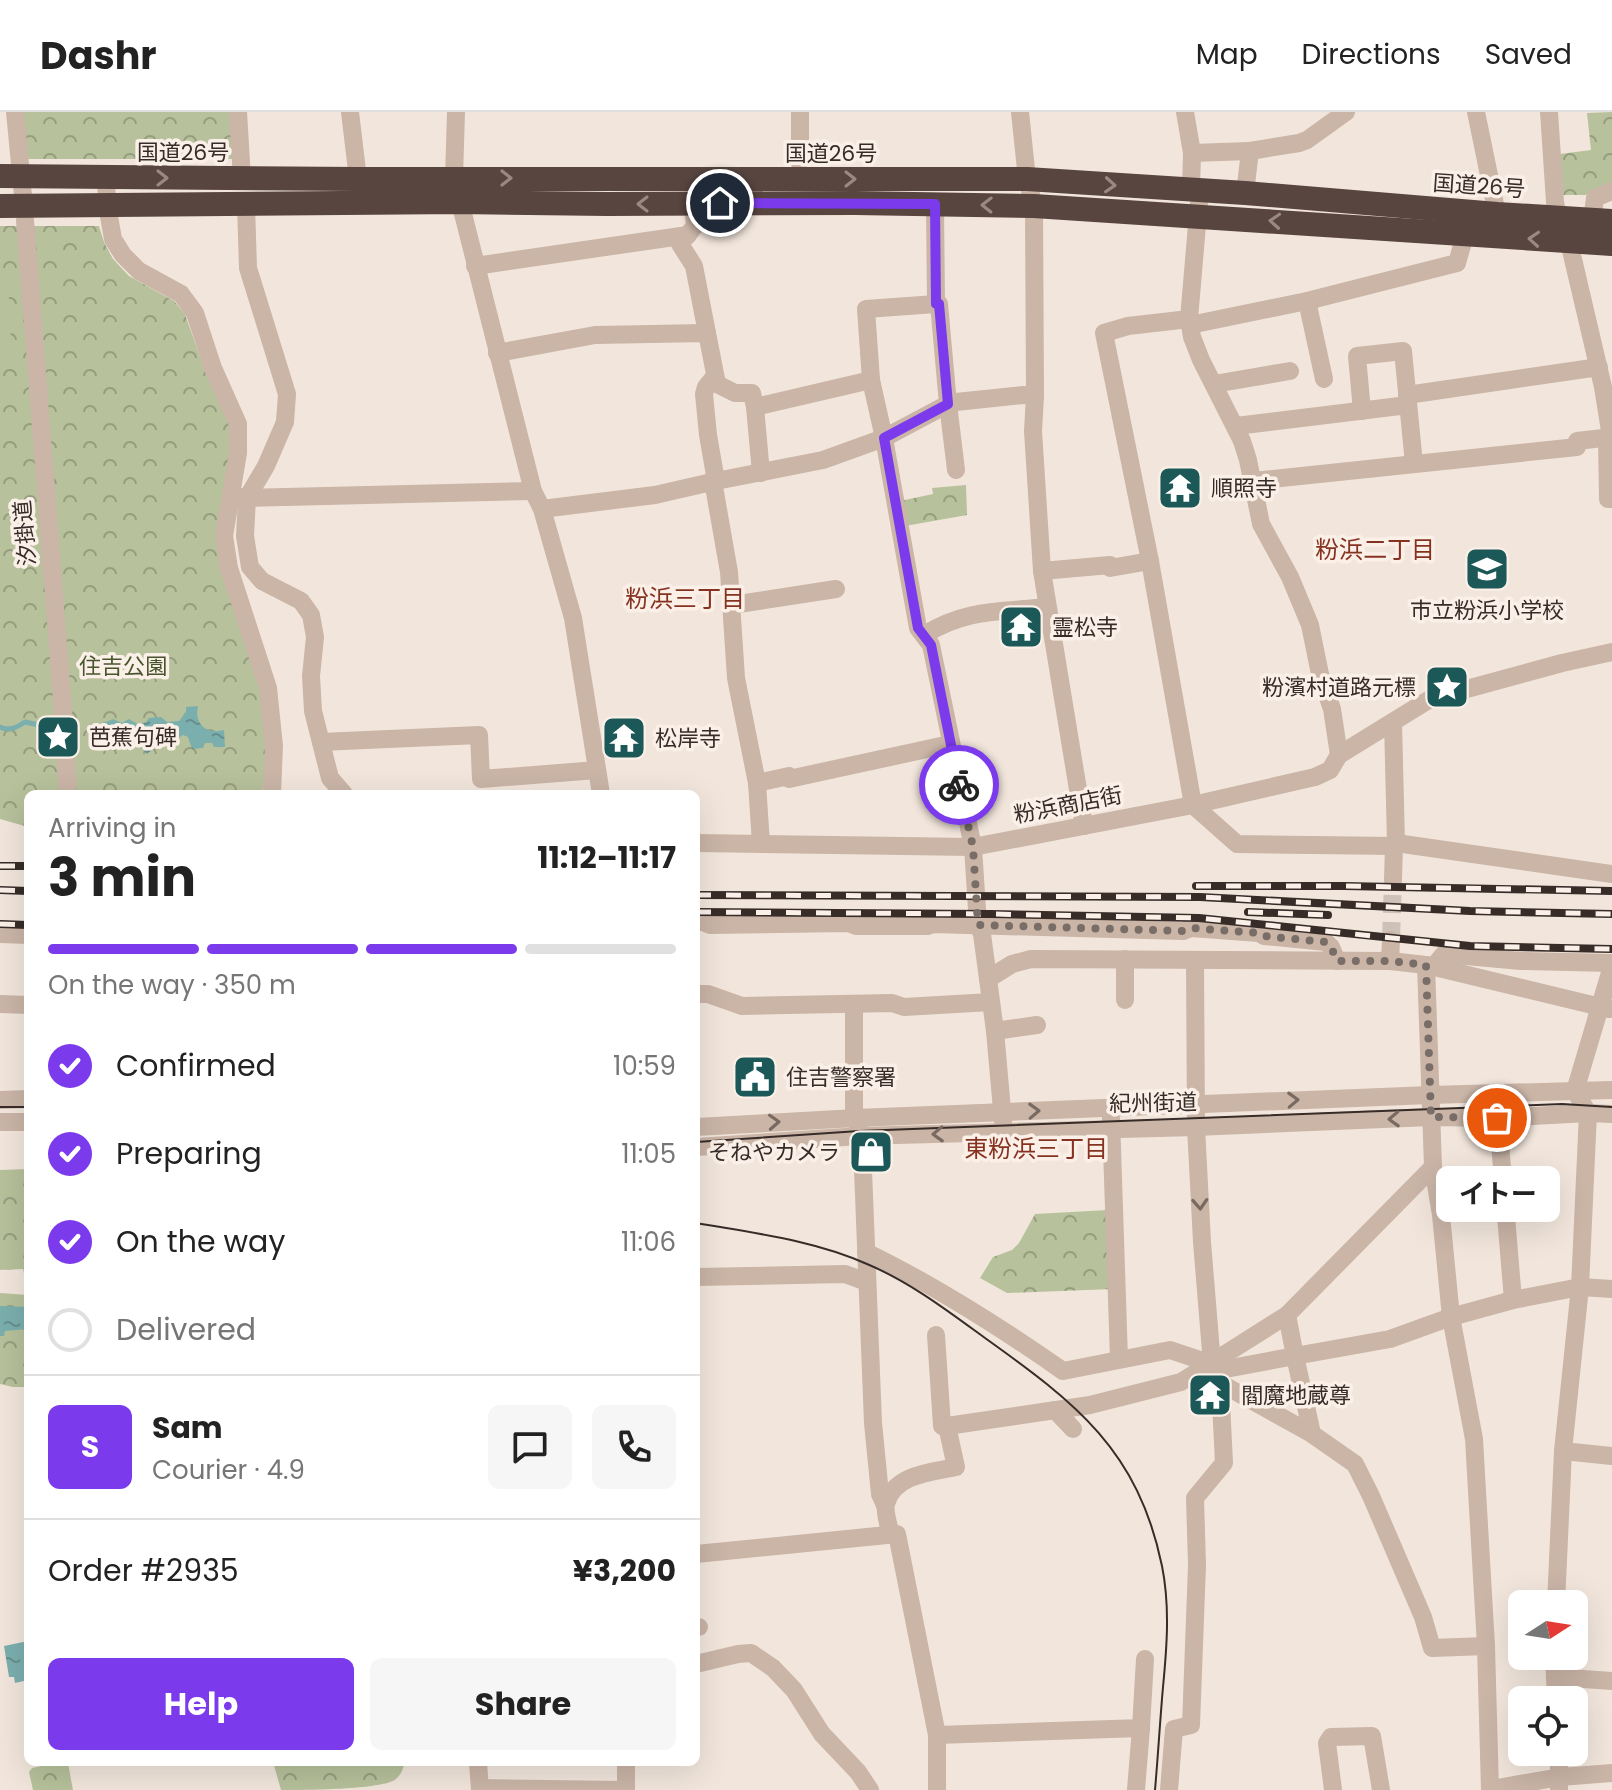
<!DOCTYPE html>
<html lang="en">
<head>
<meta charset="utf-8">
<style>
  body { margin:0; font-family:Poppins,"Noto Sans JP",sans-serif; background:#f6f6f6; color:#222; height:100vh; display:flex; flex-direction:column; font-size:30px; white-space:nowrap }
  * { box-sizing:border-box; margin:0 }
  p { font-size:26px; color:#767676 }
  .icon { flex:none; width:44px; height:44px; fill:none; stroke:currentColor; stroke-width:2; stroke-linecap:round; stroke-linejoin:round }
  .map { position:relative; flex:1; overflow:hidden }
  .details { position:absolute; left:24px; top:678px; width:676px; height:976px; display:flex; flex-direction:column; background:#fff; border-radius:12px; box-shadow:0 8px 32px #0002 }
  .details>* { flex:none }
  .needle { width:52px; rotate:78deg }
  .tools { position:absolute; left:1508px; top:1478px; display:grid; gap:16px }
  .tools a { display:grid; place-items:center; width:80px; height:80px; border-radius:12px; background:#fff; box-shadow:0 8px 32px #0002; font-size:40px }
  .pin { position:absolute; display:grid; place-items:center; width:68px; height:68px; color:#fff; margin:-34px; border:4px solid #fff; border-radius:50%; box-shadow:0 2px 8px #0007 }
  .courier { position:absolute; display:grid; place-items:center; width:80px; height:80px; margin:-40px; border:6px solid #7c3aed; border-radius:50%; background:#fff; color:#222; box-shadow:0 2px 10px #0007 }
  .bubble { position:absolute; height:56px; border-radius:12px; background:#fff; box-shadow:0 8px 32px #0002; font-size:26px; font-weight:700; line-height:56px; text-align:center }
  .headline em { font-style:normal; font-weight:700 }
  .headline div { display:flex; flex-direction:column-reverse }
  .headline { display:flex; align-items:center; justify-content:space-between; height:136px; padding:0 24px }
  h1 { font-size:52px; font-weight:700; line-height:60px }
  .bar { display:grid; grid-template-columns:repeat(4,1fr); gap:12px 8px; align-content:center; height:96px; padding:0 24px }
  .bar i { height:10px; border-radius:6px; background:#e0e0e0 }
  .bar .on { background:#7c3aed }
  .bar p { grid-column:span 4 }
  .line { display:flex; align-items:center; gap:20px; padding:0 24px; border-top:2px solid #e0e0e0 }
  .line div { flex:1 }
  .round { display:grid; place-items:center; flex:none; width:84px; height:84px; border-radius:12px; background:#f6f6f6 }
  ol { padding:0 24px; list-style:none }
  li { display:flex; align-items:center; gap:24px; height:88px }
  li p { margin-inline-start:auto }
  li .icon { padding:8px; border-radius:50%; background:#7c3aed; color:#fff; stroke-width:4 }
  li:last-child { color:#767676 }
  li i { width:44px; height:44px; border:4px solid #e0e0e0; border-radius:50% }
  .button { display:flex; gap:16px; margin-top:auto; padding:16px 24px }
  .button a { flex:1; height:92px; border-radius:12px; background:#7c3aed; color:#fff; font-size:32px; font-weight:700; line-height:92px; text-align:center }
  .button a+a { background:#f6f6f6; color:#222 }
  header { display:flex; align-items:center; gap:48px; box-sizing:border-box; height:112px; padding:0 40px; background:#fff; border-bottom:2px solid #e0e0e0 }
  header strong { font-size:38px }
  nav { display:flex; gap:44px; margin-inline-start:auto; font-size:28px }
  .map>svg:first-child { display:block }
  .forest { fill:url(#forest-crowns) }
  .garden { fill:#b7c19b }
  .water { fill:url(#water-ripples) }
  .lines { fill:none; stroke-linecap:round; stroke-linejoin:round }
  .stream { stroke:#7aafae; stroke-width:5 }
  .minor-tunnel { stroke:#cdc1b8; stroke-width:18; stroke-dasharray:18 9; stroke-linecap:butt }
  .minor { stroke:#cab5a7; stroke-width:18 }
  .highway { stroke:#58453f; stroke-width:24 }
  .tram { stroke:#372c28; stroke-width:2 }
  .rail-casing { stroke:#372c28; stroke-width:8 }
  .rail { stroke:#faf0e8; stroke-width:5; stroke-dasharray:15; stroke-linecap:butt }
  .oneway { stroke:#998983 }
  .oneway2 { stroke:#796a61 }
  .done { stroke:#786d67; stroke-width:8; stroke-dasharray:0 14.4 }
  .route { stroke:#7c3aed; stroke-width:10 }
  .labels { text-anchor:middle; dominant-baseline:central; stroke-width:7; stroke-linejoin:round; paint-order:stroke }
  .street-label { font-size:22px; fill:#372c28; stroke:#faf0e8 }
  .poi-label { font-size:22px; fill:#372c28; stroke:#faf0e8; text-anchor:start }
  .park-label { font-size:22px; fill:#48552c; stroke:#faf0e8 }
  .neighbourhood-label { font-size:24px; fill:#863221; stroke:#faf0e8 }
</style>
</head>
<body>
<header>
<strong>Dashr</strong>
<nav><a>Map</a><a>Directions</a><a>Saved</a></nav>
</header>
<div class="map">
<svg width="1612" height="1678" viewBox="0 0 1612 1678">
  <defs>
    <pattern id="forest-crowns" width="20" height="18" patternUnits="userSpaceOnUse" patternTransform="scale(2)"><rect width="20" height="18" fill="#b7c19b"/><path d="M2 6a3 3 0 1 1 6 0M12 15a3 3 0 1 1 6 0" fill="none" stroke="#969d7e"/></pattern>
    <pattern id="water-ripples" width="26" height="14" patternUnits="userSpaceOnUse" patternTransform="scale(2)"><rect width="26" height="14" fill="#7aafae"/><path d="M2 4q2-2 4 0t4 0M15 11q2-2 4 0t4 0" fill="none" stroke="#658f8e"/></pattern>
  </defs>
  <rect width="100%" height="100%" fill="#f2e6dc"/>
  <g class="forest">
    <polygon points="23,0 233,0 235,47 27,47"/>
    <polygon points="1612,0 1612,73 1585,83 1563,83 1560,42 1591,38 1587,1"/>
    <polygon points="0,114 99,114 104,130 113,147 129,164 174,189 185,202 205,259 230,313 231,341 216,422 259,569 267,635 265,672 261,682 28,682 28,715 0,707"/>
    <polygon points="966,373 967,403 905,414 900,389 933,382 932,376"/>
    <polygon points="28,1057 28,1171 26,1171 23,1157 0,1158 0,1058"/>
    <polygon points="1108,1098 1113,1177 1007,1181 980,1166 993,1145 1012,1138 1019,1131 1035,1102"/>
    <polygon points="0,1181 28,1183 28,1275 13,1275 0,1272"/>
    <polygon points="59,1650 68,1651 73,1678 33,1678 29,1660 32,1656"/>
    <path d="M 273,1650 L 405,1650 C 403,1656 402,1662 396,1667 C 383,1678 301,1678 281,1678 Z"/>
  </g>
  <polygon class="garden" points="0,167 8,167 12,251 0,251"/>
  <g class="water">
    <path d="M 198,594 C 194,611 206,623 224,618 L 225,635 L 214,635 L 212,631 L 205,631 L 203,636 L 192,637 L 188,625 L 183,623 L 178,626 L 177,632 L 167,633 L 164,624 L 159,620 L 154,623 L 151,639 L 147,642 L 137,631 L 133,631 C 126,639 124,638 116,633 C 111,631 105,631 100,631 L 93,623 C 94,609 104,612 113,607 L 122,611 L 129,607 L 139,613 L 146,610 L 149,606 L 161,605 L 167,610 L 179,609 L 186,600 L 186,595 Z"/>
    <polygon points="0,1194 28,1195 28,1217 5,1219 4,1224 0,1224"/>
    <polygon points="28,1529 28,1568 15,1571 14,1565 9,1565 4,1534"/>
  </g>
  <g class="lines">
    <path class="stream" d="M 0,615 C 9,620 17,615 25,610 L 49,615"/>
    <polyline class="minor-tunnel" points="1391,828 1393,767"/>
    <g class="minor">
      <polyline points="15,0 24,94"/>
      <polyline points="238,0 242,66"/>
      <polyline points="350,0 358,67"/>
      <polyline points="456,0 454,66 533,379 542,397 573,506 601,682"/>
      <polyline points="1020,0 1027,67 1034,94 1035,284 1033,319 1042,459 1084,714"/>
      <polyline points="1185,0 1192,41 1250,39"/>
      <polyline points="1476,0 1497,102"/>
      <polyline points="1549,0 1555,90 1558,106"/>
      <polyline points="800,52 800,0"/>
      <polyline points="106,65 107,93 113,127 123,143 139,159 181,182 195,201 213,256 238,312 238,341 224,424 229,456 268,576 274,634 272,682"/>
      <polyline points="1191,78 1192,41"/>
      <polyline points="1200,78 1189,207 1192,225 1201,248 1242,329 1248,348 1261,412 1290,465 1310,513 1320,562 1332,597 1339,643"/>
      <polyline points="1245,81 1250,39 1299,31 1307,28 1346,0"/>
      <polyline points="693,92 695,114 680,132 694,154 707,221"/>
      <polyline points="935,92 936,192 939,192 948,292 956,358"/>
      <polyline points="246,93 248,156 287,282 285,310 266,354 247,386 245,424 250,455 262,469 301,489 311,503 315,525 311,564 313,599 330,666 344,682"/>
      <polyline points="25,108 62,586 68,682"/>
      <polyline points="1592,108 1595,86 1612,79"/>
      <polyline points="1569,130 1603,275 1611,325"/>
      <polyline points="475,154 688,123"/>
      <polyline points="1307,189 1324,267"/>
      <polyline points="936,192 866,197 871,268 884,326 918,516 931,533 973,735 978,813 982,822 995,919 1003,1009"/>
      <polyline points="1189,207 1128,214 1104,221 1150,449 1193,693 1237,732 1394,734 1396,731 1612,762"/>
      <polyline points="1190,213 1307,189 1457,151 1465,123"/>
      <polyline points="497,241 595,223 707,221 717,272 735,281 752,281 755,295 761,361"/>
      <polyline points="715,264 706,275 704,282 708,323 716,369"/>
      <polyline points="1214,272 1290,259"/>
      <polyline points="1407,283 1599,255"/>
      <polyline points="755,295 871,268"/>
      <polyline points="1362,299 1357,244 1403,239 1414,352"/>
      <polyline points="1236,314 1408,293"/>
      <polyline points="1607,325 1608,387 1612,387"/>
      <polyline points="713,369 729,460 736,566 757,671 761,732"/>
      <polyline points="1253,369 1577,335 1577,329 1612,325"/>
      <polyline points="240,385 247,386 533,379"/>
      <polyline points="542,397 655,383 716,369 823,348 884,326 948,292 956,290 1023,283 1035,284"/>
      <polyline points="1042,459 1110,453 1110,456 1150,449"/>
      <polyline points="732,493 836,477"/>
      <path d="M 924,523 C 966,497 1000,500 1047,495"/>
      <polyline points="1393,610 1396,731"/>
      <polyline points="321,630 479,623 481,667 597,658"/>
      <polyline points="757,671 789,664 789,667 950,632"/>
      <polyline points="696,731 973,735 1193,693 1315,665 1330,658 1339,643 1430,587 1562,551 1612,540"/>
      <polyline points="1393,767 1394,734"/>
      <polyline points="696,810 703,810 710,813 849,811 856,814 928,814 933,812 1183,819 1191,816 1259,821 1264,824 1326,830 1331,835 1337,849"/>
      <polyline points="0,822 28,823"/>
      <polyline points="1195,848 1196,1015 1202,1130 1212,1252"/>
      <polyline points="1390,849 1391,828"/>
      <polyline points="1426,853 1433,1055 1441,1103 1451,1205 1474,1327 1486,1534 1490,1678"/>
      <polyline points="1433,855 1444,842 1521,849 1612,851"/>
      <polyline points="988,867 1012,852 1031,847 1390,849 1426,853 1609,897"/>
      <polyline points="696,882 708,882 742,894 892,891 904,895 991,890"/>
      <polyline points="1125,888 1125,847"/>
      <polyline points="0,892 28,893"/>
      <polyline points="854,892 854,997 862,1032 873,1311 880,1382 885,1393"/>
      <polyline points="995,919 1037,913"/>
      <polyline points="0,988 28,987"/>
      <polyline points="1497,996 1513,1188"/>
      <polyline points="1111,1006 1119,1247"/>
      <polyline points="0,1010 28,1010"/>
      <polyline points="696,1015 856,1006 1430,983 1612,978"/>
      <polyline points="696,1035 860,1024 1196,1015 1431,1005 1497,1006 1588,1001 1612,1002"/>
      <path d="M 866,1140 C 936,1174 1000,1215 1063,1259 L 1170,1238 L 1212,1252 L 1220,1271 L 1224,1351 L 1195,1386 L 1197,1453 L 1191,1613 L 1174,1617 L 1169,1678"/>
      <polyline points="696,1165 845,1162 867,1170"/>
      <polyline points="936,1223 942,1314"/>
      <polyline points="1215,1259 1295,1244 1287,1203"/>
      <polyline points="1220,1271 1312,1322 1355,1352 1371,1384 1423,1505 1432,1536 1486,1534"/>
      <polyline points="1055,1298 1073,1317"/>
      <polyline points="1312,1322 1295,1244 1390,1227 1451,1205 1513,1188 1580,1175 1612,1177"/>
      <polyline points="1563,1339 1612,1344"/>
      <path d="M 891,1423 C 889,1414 884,1400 886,1392 C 894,1362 932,1360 956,1355 L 947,1314 L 1090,1293 L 1181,1270 L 1287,1203 L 1433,1055"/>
      <polyline points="696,1442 897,1422 937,1623 937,1678"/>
      <polyline points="1556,1492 1563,1339 1580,1175 1588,1001 1575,979 1612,854"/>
      <polyline points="696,1515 699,1515"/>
      <polyline points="1554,1544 1556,1588"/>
      <polyline points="696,1552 738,1542 751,1541 773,1556 794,1578 822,1622 858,1660 870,1678"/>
      <polyline points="1555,1565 1612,1569"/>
      <polyline points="937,1623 1141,1616 1145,1547"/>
      <polyline points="1559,1640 1559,1677"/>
      <polyline points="478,1650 480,1678"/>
      <polyline points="480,1676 626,1678"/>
      <polyline points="626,1678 626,1650"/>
      <polyline points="1136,1678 1141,1616"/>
      <polyline points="1333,1678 1327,1631 1331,1625 1372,1624 1381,1678"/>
      <polyline points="1494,1678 1497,1676 1560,1665 1612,1661"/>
    </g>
    <g class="highway">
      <polyline points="0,64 358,67 1027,67 1245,81 1497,102 1612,109"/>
      <polyline points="0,94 460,90 607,92 855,91 1034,94 1612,132"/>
    </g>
    <g class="tram">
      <polyline points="0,995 28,995"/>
      <polyline points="696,1030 859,1019 1562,992 1612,995"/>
      <path d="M 696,1111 C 753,1121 814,1128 867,1152 C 910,1170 948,1199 985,1226 C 1076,1291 1138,1338 1162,1454 C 1170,1494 1167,1534 1163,1575 C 1160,1609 1158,1644 1155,1678"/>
    </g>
    <g class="rail-casing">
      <g id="rail">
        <polyline points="0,754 28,754"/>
        <polyline points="1196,774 1344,774 1612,779"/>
        <polyline points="0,778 28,779"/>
        <polyline points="696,783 1200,785 1470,799 1612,802"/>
        <polyline points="696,800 990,802 1199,806 1470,834 1612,837"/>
        <polyline points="1248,800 1328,803"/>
        <polyline points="0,812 28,813"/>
      </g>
    </g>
    <use href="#rail" class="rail"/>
  </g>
  <defs><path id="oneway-chevron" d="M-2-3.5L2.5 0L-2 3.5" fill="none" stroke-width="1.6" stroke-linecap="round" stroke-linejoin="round" transform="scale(2)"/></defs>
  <g class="oneway">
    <use href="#oneway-chevron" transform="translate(162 66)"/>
    <use href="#oneway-chevron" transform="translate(506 66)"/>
    <use href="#oneway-chevron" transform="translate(850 67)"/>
    <use href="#oneway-chevron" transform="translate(1110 73) rotate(4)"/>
    <use href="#oneway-chevron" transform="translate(643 92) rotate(180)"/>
    <use href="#oneway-chevron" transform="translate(987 93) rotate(-179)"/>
    <use href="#oneway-chevron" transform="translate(1275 109) rotate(-176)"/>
    <use href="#oneway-chevron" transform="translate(1534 127) rotate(-176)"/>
  </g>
  <g class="oneway2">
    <use href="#oneway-chevron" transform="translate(1293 988) rotate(-2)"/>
    <use href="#oneway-chevron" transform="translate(1034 999) rotate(-2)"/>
    <use href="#oneway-chevron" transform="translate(1394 1007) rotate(178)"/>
    <use href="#oneway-chevron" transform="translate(774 1010) rotate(-3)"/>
    <use href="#oneway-chevron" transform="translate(938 1022) rotate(178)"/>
    <use href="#oneway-chevron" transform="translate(1200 1092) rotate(87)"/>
  </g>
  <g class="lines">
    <polyline class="done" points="959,673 973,735 978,813 1183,819 1191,816 1259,821 1264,824 1326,830 1331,835 1337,849 1390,849 1426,853 1431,1005 1497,1006"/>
    <polyline class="route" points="720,91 935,92 936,192 939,192 948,292 884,326 918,516 931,533 959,673"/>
  </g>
  <defs>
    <g id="temple-square" transform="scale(2.3)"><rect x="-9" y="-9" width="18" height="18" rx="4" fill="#1d5858" stroke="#faf0e8"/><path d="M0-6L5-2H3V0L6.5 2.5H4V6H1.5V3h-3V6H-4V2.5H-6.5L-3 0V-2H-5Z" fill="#fff"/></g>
    <g id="school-square" transform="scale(2.3)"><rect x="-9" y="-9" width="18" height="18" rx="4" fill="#1d5858" stroke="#faf0e8"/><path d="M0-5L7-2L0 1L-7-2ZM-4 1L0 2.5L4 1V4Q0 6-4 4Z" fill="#fff"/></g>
    <g id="sight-square" transform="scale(2.3)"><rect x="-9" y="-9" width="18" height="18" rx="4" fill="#1d5858" stroke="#faf0e8"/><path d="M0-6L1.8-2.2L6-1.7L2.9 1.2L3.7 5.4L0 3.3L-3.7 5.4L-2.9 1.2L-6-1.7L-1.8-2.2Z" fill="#fff"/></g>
    <g id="civic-square" transform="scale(2.3)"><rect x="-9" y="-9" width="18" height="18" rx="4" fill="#1d5858" stroke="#faf0e8"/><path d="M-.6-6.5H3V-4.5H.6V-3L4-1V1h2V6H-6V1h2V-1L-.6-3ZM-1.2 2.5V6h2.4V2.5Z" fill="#fff"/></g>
    <g id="shop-square" transform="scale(2.3)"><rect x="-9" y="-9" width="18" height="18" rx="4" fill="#1d5858" stroke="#faf0e8"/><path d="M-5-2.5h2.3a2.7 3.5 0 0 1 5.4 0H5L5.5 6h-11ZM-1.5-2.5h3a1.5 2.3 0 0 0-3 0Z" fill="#fff"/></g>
  </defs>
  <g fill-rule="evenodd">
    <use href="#temple-square" x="1180" y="376"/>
    <use href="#school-square" x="1487" y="457"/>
    <use href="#temple-square" x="1021" y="515"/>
    <use href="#sight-square" x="1447" y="575"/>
    <use href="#sight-square" x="58" y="625"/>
    <use href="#temple-square" x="624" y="626"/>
    <use href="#civic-square" x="755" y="965"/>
    <use href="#shop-square" x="871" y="1040"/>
    <use href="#temple-square" x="1210" y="1283"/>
  </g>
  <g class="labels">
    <g class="street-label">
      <text x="183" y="40">国道26号</text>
      <text x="831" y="41">国道26号</text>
      <text transform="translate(1479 74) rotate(4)">国道26号</text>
      <text transform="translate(25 421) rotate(-95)">汐掛道</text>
      <text transform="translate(1068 693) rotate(-11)">粉浜商店街</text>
      <text transform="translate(1153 991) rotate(-1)">紀州街道</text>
    </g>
    <g class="poi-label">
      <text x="1211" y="376">順照寺</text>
      <text x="1487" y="498" text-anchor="middle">市立粉浜小学校</text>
      <text x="1052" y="515">霊松寺</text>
      <text x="1416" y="575" text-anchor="end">粉濱村道路元標</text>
      <text x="89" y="625">芭蕉句碑</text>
      <text x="655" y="626">松岸寺</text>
      <text x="786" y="965">住吉警察署</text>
      <text x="840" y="1040" text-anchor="end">そねやカメラ</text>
      <text x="1241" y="1283">閻魔地蔵尊</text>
    </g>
    <g class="park-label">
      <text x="123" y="554">住吉公園</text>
    </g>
    <g class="neighbourhood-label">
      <text x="1375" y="437">粉浜二丁目</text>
      <text x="685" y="486">粉浜三丁目</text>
      <text x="1036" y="1036">東粉浜三丁目</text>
    </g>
  </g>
</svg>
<div class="tools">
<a><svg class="needle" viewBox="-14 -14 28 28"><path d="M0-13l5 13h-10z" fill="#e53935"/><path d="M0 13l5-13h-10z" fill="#767676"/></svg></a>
<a><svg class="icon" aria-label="locate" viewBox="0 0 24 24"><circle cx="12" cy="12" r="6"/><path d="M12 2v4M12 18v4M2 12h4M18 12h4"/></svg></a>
</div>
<div class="pin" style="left:1497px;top:1006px;background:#ea580c"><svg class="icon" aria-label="bag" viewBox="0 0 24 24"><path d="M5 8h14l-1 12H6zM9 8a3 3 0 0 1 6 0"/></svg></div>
<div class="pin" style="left:720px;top:91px;background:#1f2937"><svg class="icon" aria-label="home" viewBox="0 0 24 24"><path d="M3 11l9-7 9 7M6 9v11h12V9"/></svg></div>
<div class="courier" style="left:959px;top:673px"><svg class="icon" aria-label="bike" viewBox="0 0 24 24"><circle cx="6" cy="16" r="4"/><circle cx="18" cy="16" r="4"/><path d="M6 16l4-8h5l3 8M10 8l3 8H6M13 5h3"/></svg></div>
<div class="bubble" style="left:1436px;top:1054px;width:124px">イトー</div>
<section class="details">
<div class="headline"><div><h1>3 min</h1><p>Arriving in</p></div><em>11:12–11:17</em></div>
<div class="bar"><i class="on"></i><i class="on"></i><i class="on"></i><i></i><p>On the way · 350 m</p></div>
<ol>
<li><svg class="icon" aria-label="check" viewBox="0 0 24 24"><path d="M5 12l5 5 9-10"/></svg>Confirmed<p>10:59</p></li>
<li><svg class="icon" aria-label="check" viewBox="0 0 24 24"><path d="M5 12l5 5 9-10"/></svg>Preparing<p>11:05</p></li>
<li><svg class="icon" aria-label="check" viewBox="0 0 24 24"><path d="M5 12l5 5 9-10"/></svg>On the way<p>11:06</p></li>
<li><i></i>Delivered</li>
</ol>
<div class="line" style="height:144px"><b class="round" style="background:#7c3aed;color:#fff">S</b><div><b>Sam</b><p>Courier · 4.9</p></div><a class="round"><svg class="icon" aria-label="chat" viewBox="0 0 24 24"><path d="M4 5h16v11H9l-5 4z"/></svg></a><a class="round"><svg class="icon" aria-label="phone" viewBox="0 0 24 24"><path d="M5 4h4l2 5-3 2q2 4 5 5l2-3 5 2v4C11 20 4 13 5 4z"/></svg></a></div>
<div class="line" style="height:104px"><div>Order #2935</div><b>¥3,200</b></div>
<div class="button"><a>Help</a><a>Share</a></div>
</section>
</div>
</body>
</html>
